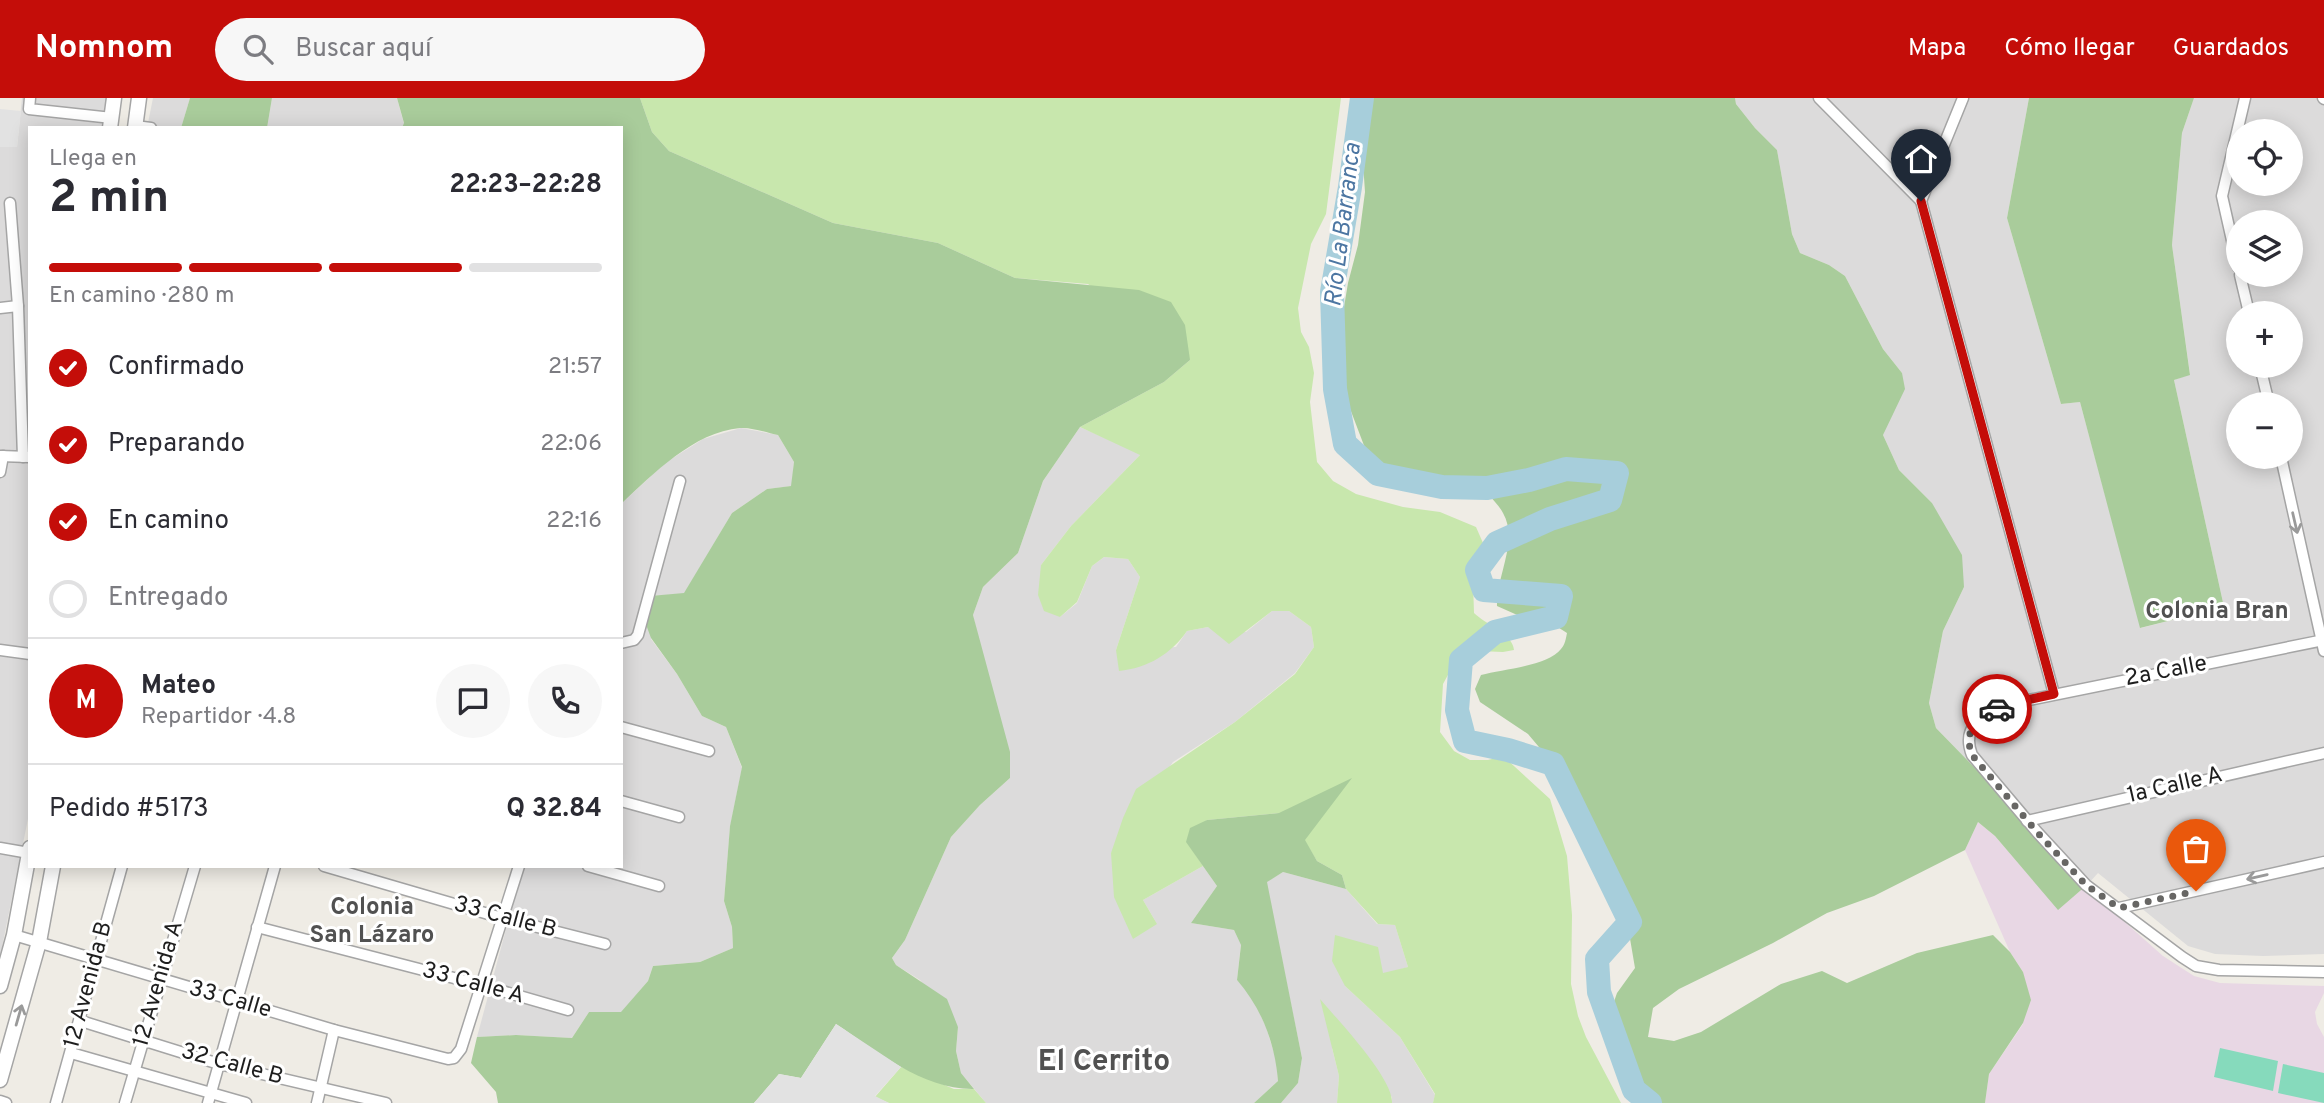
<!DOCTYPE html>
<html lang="es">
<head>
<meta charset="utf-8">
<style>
  body { margin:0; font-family:Overpass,sans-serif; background:#f7f7f7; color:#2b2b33; height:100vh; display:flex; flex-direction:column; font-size:26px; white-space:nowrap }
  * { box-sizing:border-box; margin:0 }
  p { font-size:23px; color:#7c7c81 }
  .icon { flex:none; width:38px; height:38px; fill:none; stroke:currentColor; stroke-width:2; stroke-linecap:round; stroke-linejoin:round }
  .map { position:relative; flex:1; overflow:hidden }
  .details { position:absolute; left:28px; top:28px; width:595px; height:742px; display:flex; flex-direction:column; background:#fff; border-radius:0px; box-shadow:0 4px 18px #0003 }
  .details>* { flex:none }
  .fabs { position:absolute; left:2226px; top:21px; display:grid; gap:14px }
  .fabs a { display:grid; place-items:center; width:77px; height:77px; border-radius:50%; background:#fff; box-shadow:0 4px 18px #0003; font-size:35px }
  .pin { position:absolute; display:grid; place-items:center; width:60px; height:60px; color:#fff; margin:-72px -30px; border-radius:50% 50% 50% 0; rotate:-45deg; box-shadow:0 0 7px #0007 }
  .pin .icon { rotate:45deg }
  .courier { position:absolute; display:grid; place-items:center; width:70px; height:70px; margin:-35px; border:5px solid #c40d09; border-radius:50%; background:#fff; color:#222; box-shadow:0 2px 9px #0007 }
  .summary em { font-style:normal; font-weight:700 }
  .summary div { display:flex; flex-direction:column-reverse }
  .summary { display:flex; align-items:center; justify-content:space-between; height:119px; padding:0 21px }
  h1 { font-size:46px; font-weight:700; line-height:52px }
  .bar { display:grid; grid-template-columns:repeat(4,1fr); gap:10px 7px; align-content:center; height:84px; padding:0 21px }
  .bar i { height:9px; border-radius:5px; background:#e1e1e2 }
  .bar .on { background:#c40d09 }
  .bar p { grid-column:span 4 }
  .line { display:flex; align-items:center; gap:18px; padding:0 21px; border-top:2px solid #e1e1e2 }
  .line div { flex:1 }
  .round { display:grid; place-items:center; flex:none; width:74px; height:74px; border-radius:37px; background:#f7f7f7 }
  ol { padding:0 21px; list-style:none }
  li { display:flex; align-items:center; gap:21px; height:77px }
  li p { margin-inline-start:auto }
  li .icon { padding:7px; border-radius:50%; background:#c40d09; color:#fff; stroke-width:4 }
  li:last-child { color:#7c7c81 }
  li i { width:38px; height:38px; border:4px solid #e1e1e2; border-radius:50% }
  header { display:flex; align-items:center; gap:42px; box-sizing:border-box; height:98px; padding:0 35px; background:#c40d09; color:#fff }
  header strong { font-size:33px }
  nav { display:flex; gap:38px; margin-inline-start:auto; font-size:24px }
  .search { width:490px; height:63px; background:#f7f7f7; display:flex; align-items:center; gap:18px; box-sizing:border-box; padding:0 24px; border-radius:38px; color:#7c7c81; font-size:26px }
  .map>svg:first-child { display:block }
  .residential { fill:#dcdbdb; fill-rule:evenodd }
  .industrial { fill:#e8d7e4 }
  .grass { fill:#c8e7ad }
  .forest { fill:#a9cc9b }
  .pitch { fill:#86dabc }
  .parking { fill:#e2e2e2 }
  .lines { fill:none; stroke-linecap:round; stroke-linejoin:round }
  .river { stroke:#a7cedb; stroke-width:24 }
  .minor-casing { stroke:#a5a5a5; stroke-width:13 }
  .tertiary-casing { stroke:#a5a5a5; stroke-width:17 }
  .minor { stroke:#fff; stroke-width:10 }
  .tertiary { stroke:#fff; stroke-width:14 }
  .oneway { stroke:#9a9a9a }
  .done { stroke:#676664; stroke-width:7; stroke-dasharray:0 12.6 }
  .route { stroke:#c40d09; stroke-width:9 }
  .labels { text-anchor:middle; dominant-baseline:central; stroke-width:6; stroke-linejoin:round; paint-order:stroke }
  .street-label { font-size:23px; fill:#1e1e1e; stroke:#fff }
  .water-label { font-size:24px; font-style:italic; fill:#4c76a2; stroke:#fff }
  .neighbourhood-label { font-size:24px; font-weight:bold; fill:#515151; stroke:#fff }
  .district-label { font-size:30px; font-weight:bold; fill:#515151; stroke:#fff }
</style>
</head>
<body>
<header>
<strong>Nomnom</strong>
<div class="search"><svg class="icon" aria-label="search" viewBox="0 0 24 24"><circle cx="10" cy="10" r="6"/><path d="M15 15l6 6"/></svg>Buscar aquí</div>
<nav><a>Mapa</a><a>Cómo llegar</a><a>Guardados</a></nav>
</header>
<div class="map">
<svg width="2324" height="1005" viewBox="0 0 2324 1005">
  <rect width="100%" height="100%" fill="#efece5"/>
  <g class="residential">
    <polygon points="22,0 108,0 104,30 30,30 30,711 0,859 0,49 17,49"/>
    <polygon points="153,0 190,0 181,30 147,30"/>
    <polygon points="272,0 397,0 404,26 402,30 267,30"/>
    <path d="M 1735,0 L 2029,0 L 2007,120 L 2061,306 L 2080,304 L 2141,530 L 2224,509 L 2174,282 L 2190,276 L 2172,147 L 2182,35 L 2194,0 L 2324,0 L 2324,856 L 2263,858 L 2215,856 L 2188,848 L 2098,775 L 2088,786 L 1936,630 L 1929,605 L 1943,533 L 1964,489 L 1932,405 L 1899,372 L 1883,337 L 1902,275 L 1883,251 L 1845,178 L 1829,167 L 1800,155 L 1792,136 L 1777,52 L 1755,30 L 1736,6 ZM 2238,33 L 2291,33 L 2291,86 L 2238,86 ZM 2238,124 L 2291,124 L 2291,177 L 2238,177 ZM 2238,215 L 2291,215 L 2291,268 L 2238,268 ZM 2238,306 L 2291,306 L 2291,359 L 2238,359 Z"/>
    <polygon points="1080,329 1141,356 1071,428 1041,467 1060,519 1077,505 1092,468 1104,459 1128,461 1140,479 1116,552 1176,549 1187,533 1208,529 1246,534 1272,513 1289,513 1311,529 1314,549 1295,575 1235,624 1173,664 1111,755 1157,826 1143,802 1203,768 1217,788 1191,825 1234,832 1241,846 1237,882 1253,900 1266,929 1276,961 1278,983 1254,1005 986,1005 961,975 956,953 958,929 920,882 896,867 892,860 905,842 951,739 980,707 1010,680 973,517 983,489 1018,455 1043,383"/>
    <polygon points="741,330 778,337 794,364 792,388 767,391 732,415 684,496 650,498 651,541 677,576 702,618 726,629 742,670 730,729 724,803 732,829 733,850 700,864 653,868 648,883 621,915 589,914 572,940 516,937 477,939 523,768 621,768 621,406 665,365 703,341"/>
    <polygon points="1283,774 1346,791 1377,826 1395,827 1408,869 1345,888 1400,939 1435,997 1433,1005 1392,1005 1392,999 1332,950 1339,978 1337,1005 1281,1005 1298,985 1302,960 1266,784"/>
  </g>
  <polygon class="industrial" points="1978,724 1995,738 2058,811 2088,786 2110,811 2163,858 2194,878 2220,885 2324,888 2324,895 2315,914 2317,926 2324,939 2324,1005 1985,1005 1989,976 2023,926 2023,874 2010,854 1965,752"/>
  <g class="grass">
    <path d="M 640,0 L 1341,0 L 1326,116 L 1311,146 L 1298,210 L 1301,234 L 1309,249 L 1314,275 L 1310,304 L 1317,364 L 1333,383 L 1356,396 L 1403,409 L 1440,414 L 1476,429 L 1483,445 L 1473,484 L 1474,515 C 1485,526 1513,536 1514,552 L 1503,554 L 1479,553 L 1455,564 L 1443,586 L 1440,634 L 1454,653 L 1470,662 L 1488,662 L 1503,658 L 1550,701 L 1567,758 L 1572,817 L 1571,886 L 1578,918 L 1586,939 L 1621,1005 L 1433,1005 L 1435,996 L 1400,939 L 1345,888 L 1332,863 L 1335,837 L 1378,849 L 1383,875 L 1408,869 L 1395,827 L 1378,826 L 1346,791 L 1342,777 L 1317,763 L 1304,742 L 1316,726 L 1279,715 L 1207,722 L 1187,744 L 1203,768 L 1143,802 L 1157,826 L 1133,841 L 1114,799 L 1111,755 L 1123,720 L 1136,691 L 1235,624 L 1295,576 L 1314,549 L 1311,529 L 1289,513 L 1272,513 L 1229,546 L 1208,529 L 1187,533 C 1171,556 1148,570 1119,573 L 1116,552 L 1140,479 L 1128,461 L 1104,459 L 1092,468 L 1077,504 L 1060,519 L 1044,513 L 1038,497 L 1041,467 L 1071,428 L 1140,357 L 1080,329 L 1164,284 L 1190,262 L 1088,186 L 1015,180 L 938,145 L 833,125 L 669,53 L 652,34 Z"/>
    <path d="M 1320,901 C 1337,921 1394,981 1392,1005 L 1337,1005 L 1339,978 Z"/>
    <polygon points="901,969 954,991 974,991 986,1005 889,1005 875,999"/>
  </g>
  <g class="forest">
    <polygon points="190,0 272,0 267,30 181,30"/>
    <path d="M 397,0 L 640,0 L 652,34 L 669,53 L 833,125 L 938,145 L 1015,180 L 1139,192 L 1171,204 L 1185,227 L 1190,262 L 1164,284 L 1080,329 L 1043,383 L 1018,455 L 983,489 L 973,517 L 1010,654 L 1010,680 L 980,707 L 951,739 L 905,842 L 892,860 L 896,867 L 947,901 L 958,929 L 956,953 L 961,975 L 974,991 C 923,992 877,953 836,926 L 801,980 L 779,976 L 754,1005 L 498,1005 L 496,994 L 471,965 L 477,939 L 516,937 L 572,940 L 589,914 L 621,914 L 648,883 L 653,868 L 700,864 L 733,850 L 732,829 L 724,803 L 730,728 L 742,669 L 726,629 L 702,618 L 677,576 L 651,540 L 641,513 L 650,498 L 684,495 L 732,415 L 767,391 L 791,388 L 794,364 L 778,337 C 767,335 752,329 740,330 C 694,334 653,376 621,406 L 621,30 L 402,30 L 404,25 Z"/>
    <path d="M 1366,0 L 1735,0 L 1736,6 L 1755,30 L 1777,52 L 1792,136 L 1800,155 L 1829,167 L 1845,178 L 1883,251 L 1902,275 L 1905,291 L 1883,337 L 1899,372 L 1932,405 L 1962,457 L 1964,489 L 1943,533 L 1929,605 L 1936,630 L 2088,786 L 2058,812 L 1995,738 L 1978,724 L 1965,752 L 1874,798 L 1827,815 L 1773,845 L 1679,891 L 1653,910 L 1648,939 L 1674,943 L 1701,934 L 1781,886 L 1822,873 L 1847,885 L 1917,855 L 1993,837 L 2010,854 L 2023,874 L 2031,902 L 2023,925 L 1989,976 L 1985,1005 L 1649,1005 L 1632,966 L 1616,945 L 1609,918 L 1617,895 L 1635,870 L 1627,823 L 1559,680 L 1544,655 L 1528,636 L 1480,604 L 1475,591 L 1481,577 C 1503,571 1548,568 1561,551 C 1565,547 1566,540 1567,535 L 1545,521 L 1524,520 L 1497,508 C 1496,478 1519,443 1503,415 C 1500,409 1494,403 1490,398 C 1446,391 1406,381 1368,358 L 1349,308 L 1339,239 L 1348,185 L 1358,147 L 1365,94 L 1362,50 Z"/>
    <polygon points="2029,0 2194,0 2182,35 2172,147 2190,277 2174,282 2224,509 2140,530 2080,304 2061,306 2007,120"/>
    <path d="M 1352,680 L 1305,742 L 1317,763 L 1342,777 L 1346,791 L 1283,774 L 1267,784 L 1302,960 L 1298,985 L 1281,1005 L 1254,1005 L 1278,983 C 1275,945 1262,911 1237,882 L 1241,847 L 1234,832 L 1191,825 L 1217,788 L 1186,744 L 1190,730 L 1207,722 L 1279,715 Z"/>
  </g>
  <g class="pitch">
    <polygon points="2220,950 2278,963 2273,993 2214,979"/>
    <polygon points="2283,966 2324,975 2324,1005 2278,995"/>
  </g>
  <g class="parking">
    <polygon points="0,11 21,13 17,49 0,49"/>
    <polygon points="836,926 901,969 875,998 889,1005 754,1005 779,976 801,980"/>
  </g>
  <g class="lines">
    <polyline class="river" points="1362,0 1350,89 1332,194 1335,291 1345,346 1378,376 1442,389 1487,390 1529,382 1566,371 1617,375 1610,402 1550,421 1497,445 1477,472 1484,492 1561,498 1556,519 1495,534 1461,562 1457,612 1465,643 1508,652 1553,666 1630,824 1597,861 1599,894 1634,992 1650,1005"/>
    <g class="minor-casing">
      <g id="minor">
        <polyline points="30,0 29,11 112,20"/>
        <polyline points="1819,0 1921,103"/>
        <polyline points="1963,0 1921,103 2054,596"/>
        <polyline points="2323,0 2324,1"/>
        <polyline points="135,28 151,30"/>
        <polyline points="10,105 18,208 23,359"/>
        <polyline points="2238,169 2222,98 2245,0"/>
        <polyline points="2240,177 2249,215"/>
        <polyline points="0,210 18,208"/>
        <polyline points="2260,268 2269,306"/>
        <polyline points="0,358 29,359"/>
        <polyline points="2281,359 2324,553"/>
        <polyline points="0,374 3,358"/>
        <path d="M 2324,542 L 2009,606 C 1985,617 1960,626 1972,657 L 2037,734 L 2086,787 L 2182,859 L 2196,868 L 2219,872 L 2324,874"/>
        <polyline points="621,545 634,542 638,537 680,383"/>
        <polyline points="0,552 30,556"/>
        <polyline points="621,629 709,653"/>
        <polyline points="621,703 679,719"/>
        <polyline points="2027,723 2324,655"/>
        <polyline points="0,750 29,755"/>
        <polyline points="324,768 502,820 605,846"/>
        <polyline points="588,768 659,788"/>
        <polyline points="2119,810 2324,764"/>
        <polyline points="257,829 481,887 568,912"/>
        <polyline points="14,837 334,932 448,961 454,960 461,951 519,768"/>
        <polyline points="81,923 219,966 386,1005"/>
        <polyline points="71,955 246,1005"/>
        <polyline points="0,1003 6,1005"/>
        <polyline points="56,1005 122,768"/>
        <polyline points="125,1005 195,768"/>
        <polyline points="208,1005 275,768"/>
        <polyline points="317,1005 334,932"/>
      </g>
    </g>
    <g class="tertiary-casing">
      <g id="tertiary">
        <polyline points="110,30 114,0"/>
        <polyline points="135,30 139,0"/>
        <polyline points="0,888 14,837 30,750"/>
        <polyline points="0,982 39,844 53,768"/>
      </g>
    </g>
    <use href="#minor" class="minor"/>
    <use href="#tertiary" class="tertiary"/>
  </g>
  <defs><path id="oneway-shaft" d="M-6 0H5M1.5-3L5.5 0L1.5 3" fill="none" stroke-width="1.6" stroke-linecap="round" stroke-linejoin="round" transform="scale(1.75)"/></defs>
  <g class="oneway">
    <use href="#oneway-shaft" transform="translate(2295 425) rotate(77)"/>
    <use href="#oneway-shaft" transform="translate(2257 779) rotate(167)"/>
    <use href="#oneway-shaft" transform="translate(19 917) rotate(-74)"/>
  </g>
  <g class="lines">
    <path class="done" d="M 1997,611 C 1976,621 1963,633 1972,657 L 2037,734 L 2086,787 L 2119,810 L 2196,793"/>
    <polyline class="route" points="1921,103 2054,596 2009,606 1997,611"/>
  </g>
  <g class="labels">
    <g class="street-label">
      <text transform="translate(2166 574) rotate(-11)">2a Calle</text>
      <text transform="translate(2175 688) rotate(-13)">1a Calle A</text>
      <text transform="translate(505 820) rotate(15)">33 Calle B</text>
      <text transform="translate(159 886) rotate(-74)">12 Avenida A</text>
      <text transform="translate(473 886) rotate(15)">33 Calle A</text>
      <text transform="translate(89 887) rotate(-75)">12 Avenida B</text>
      <text transform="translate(230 902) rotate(16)">33 Calle</text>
      <text transform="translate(232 967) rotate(15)">32 Calle B</text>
    </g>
    <g class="water-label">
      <text transform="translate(1344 127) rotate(-83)">Río La Barranca</text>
    </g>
    <g class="neighbourhood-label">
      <text x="2217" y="514">Colonia Bran</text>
      <text x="372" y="810">Colonia<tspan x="372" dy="28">San Lázaro</tspan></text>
    </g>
    <g class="district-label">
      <text x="1104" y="964">El Cerrito</text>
    </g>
  </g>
</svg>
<div class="fabs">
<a><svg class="icon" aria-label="locate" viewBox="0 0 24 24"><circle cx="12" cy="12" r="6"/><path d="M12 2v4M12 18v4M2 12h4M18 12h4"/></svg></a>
<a><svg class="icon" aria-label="layers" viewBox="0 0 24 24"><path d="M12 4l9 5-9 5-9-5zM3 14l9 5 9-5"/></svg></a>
<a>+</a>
<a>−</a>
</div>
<div class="pin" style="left:2196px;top:793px;background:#ea580c"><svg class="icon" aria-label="bag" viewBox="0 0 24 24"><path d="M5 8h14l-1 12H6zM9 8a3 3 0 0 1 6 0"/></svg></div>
<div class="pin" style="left:1921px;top:103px;background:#1f2937"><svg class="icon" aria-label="home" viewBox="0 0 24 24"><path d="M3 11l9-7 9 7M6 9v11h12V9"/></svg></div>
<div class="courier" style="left:1997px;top:611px"><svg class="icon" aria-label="car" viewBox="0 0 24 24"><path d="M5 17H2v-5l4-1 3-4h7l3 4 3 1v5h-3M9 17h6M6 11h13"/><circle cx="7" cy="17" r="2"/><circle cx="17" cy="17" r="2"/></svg></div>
<section class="details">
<div class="summary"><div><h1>2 min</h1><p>Llega en</p></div><em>22:23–22:28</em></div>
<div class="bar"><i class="on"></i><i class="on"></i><i class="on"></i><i></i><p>En camino · 280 m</p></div>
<ol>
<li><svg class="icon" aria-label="check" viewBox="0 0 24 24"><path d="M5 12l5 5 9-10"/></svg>Confirmado<p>21:57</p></li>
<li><svg class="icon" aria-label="check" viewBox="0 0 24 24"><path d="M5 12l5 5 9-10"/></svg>Preparando<p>22:06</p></li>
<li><svg class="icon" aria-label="check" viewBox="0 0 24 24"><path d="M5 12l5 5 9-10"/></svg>En camino<p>22:16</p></li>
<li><i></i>Entregado</li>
</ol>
<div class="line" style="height:126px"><b class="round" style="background:#c40d09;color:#fff">M</b><div><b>Mateo</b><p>Repartidor · 4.8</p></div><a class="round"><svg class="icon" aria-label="chat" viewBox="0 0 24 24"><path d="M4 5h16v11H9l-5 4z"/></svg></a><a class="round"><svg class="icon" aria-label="phone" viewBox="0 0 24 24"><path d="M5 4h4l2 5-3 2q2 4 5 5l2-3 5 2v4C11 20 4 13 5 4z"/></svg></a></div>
<div class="line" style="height:91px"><div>Pedido #5173</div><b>Q 32.84</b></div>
</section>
</div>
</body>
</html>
